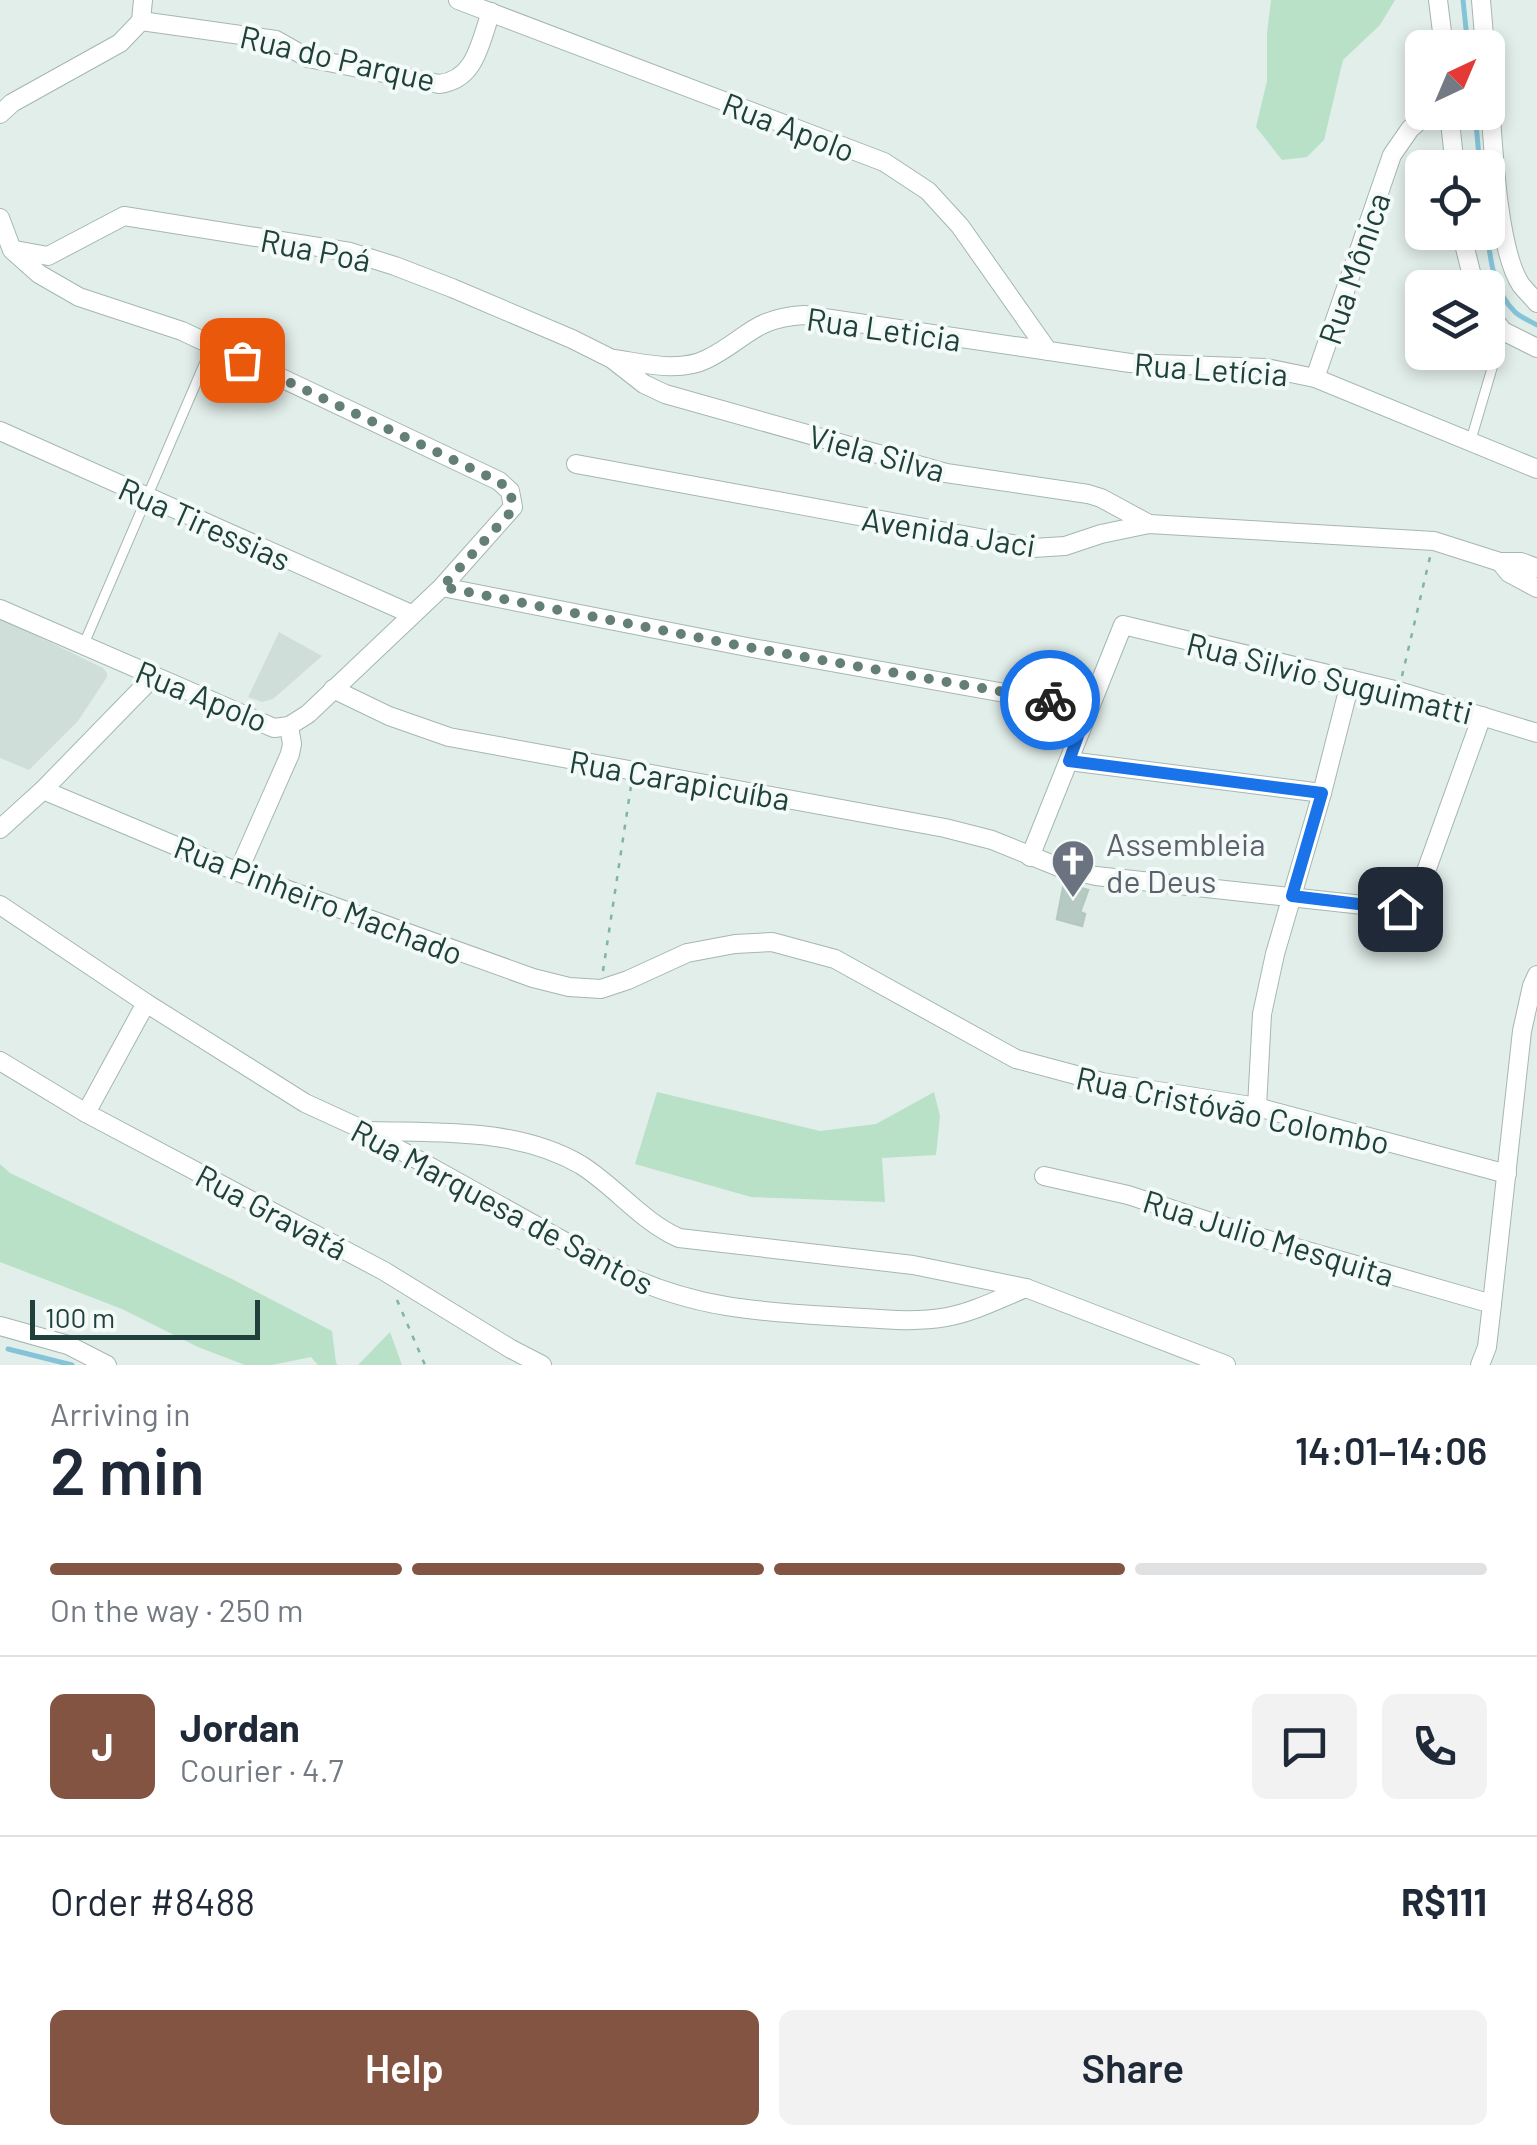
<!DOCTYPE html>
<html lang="en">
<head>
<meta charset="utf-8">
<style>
  body { margin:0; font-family:Barlow,sans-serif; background:#f2f2f3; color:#1f2937; height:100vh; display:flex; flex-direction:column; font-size:38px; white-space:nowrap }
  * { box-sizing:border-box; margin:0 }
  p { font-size:32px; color:#747a83 }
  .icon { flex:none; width:55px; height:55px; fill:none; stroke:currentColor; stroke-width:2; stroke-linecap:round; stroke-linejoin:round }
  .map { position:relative; height:1365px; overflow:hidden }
  .details { display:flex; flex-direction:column; background:#fff; flex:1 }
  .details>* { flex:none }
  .needle { width:65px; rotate:44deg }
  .tools { position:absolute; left:1405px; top:30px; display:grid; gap:20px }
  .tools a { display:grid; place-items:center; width:100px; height:100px; border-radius:15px; background:#fff; box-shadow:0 5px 15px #0003; font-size:50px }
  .scale { position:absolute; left:30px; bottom:25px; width:230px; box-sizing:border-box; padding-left:10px; border:5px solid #20413b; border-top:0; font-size:28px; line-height:35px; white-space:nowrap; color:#20413b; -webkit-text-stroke:8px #f3faf7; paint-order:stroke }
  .pin { position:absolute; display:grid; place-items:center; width:85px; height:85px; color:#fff; margin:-42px; border-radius:20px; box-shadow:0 5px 15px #0006 }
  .courier { position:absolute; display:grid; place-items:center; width:100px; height:100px; margin:-50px; border:8px solid #1a73e8; border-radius:50%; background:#fff; color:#222; box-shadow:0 2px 12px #0007 }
  .head em { font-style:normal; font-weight:600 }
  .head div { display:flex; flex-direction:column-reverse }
  .head { display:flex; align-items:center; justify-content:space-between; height:170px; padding:0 50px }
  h1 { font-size:65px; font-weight:600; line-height:75px }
  .bar { display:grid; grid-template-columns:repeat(4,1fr); gap:15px 10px; align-content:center; height:120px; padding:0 50px }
  .bar i { height:12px; border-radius:8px; background:#e0e1e3 }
  .bar .selected { background:#845442 }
  .bar p { grid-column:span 4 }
  .line { display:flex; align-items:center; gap:25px; padding:0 50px; border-top:2px solid #e0e1e3 }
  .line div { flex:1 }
  .round { display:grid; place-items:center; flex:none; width:105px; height:105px; border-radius:15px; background:#f2f2f3 }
  .action { display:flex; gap:20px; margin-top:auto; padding:20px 50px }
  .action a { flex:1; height:115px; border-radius:15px; background:#845442; color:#fff; font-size:40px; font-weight:600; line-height:115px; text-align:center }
  .action a+a { background:#f2f2f3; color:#1f2937 }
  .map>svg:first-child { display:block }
  .built { fill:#d0ded9 }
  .green { fill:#b9e1c7 }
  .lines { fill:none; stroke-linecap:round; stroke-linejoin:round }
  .stream { stroke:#85c4d8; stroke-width:5 }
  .building { fill:#b7c9c3; stroke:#b4c8c1; stroke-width:2.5 }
  .lane-casing { stroke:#a4b7b2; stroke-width:11 }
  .street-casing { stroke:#a4b7b2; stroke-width:20 }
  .path { stroke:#80b4a8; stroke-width:2.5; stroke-dasharray:5 8; stroke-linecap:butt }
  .lane { stroke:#fff; stroke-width:9 }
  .street { stroke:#fff; stroke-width:18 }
  .done { stroke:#647e78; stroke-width:10; stroke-dasharray:0 18 }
  .route { stroke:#1a73e8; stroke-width:12 }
  .labels { text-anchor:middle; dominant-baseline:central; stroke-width:8; stroke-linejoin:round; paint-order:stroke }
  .street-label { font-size:32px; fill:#20413b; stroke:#f3faf7 }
  .worship-label { font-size:32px; fill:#5b616d; stroke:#f3faf7; text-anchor:start }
</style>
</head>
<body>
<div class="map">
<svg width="1537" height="1365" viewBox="0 0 1537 1365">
  <rect width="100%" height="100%" fill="#e2eeea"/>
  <g class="built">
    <polygon points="0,618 103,668 107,673 107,677 78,721 29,770 0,758"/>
    <polygon points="279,632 322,656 273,699 262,702 248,697"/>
  </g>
  <g class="green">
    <polygon points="1271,0 1395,0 1380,25 1343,60 1324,140 1307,157 1282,160 1256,127 1267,81 1267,33"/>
    <polygon points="657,1092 820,1131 876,1124 934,1092 940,1116 936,1155 882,1158 885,1202 751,1197 635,1164"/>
    <polygon points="0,1164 10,1173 232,1279 332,1331 336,1363 338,1365 318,1365 311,1357 272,1365 245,1365 198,1347 122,1309 0,1262"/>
    <polygon points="390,1332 402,1365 358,1365"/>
  </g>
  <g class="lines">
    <g class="stream">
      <polyline points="1463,0 1468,48"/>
      <polyline points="1475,112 1480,168"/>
      <path d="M 1487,232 C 1490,259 1494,292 1515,312 C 1520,317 1530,321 1537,325"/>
      <polyline points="8,1349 72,1365"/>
    </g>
  </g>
  <polygon class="building" points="1064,883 1088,890 1080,912 1085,914 1082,926 1057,919"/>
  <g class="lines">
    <g class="lane-casing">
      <g id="lane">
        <polyline points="1470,443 1503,331"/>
        <polyline points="83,646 212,346"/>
      </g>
    </g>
    <g class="street-casing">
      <g id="street">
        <polyline points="458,0 884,162 928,191 960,226 1048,351"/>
        <polyline points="1438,0 1444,48"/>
        <polyline points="1481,0 1485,48"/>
        <path d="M 141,21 L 276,40 L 308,58 L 439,84 C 476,80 480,42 491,12"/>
        <path d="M 1488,71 C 1492,122 1495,246 1521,285 C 1526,291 1532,297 1537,303"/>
        <polyline points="1449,112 1455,168"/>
        <polyline points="0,114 12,103 120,43 141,21 143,0"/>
        <polyline points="0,218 12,250 39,274 79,297 182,331 499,481 510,491 513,507 442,587 308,714 289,726 274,728 0,609"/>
        <polyline points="1461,232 1475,288"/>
        <polyline points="15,250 48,256 124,216 350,252 395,266 452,288 572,339 612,359 644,384 665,394 946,473 1088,494 1101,498 1149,524"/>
        <polyline points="1488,312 1503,331 1537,348"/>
        <path d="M 614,359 C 643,363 679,373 707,359 C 747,339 753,318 804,315 L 1130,363 L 1266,368 L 1315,378 L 1537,469"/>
        <polyline points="1315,378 1392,155 1410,129 1429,112"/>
        <polyline points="0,431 411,614"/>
        <polyline points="576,464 1033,548 1065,546 1101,534 1149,524 1434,541 1500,562 1521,562 1537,568"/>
        <polyline points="1500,562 1509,573 1537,588"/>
        <polyline points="442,587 747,647 1089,708"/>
        <polyline points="333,689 389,716 449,737 945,828 992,840 1061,868 1096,876 1400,909 1410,906 1416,899 1482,716"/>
        <polyline points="1069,761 1322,793"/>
        <polyline points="43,790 238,872 533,978 569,987 601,989 628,980 687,953 735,944 772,942 835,959 1016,1059 1102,1082 1257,1107 1507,1174"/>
        <polyline points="0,829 43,790 153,677"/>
        <polyline points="1030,857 1123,625 1399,691 1537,733"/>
        <polyline points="238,872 290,754 292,744 289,726"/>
        <path d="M 0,905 L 146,1003 L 305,1103 L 366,1131 L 623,1274 C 700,1310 764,1312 847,1317 C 880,1319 914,1323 947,1317 C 974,1312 1001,1298 1026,1288"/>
        <polyline points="0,1061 86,1113 384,1271 511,1349 542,1365"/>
        <polyline points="1257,1107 1262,1014 1275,954 1322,793 1351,679"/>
        <polyline points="86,1113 146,1003"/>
        <path d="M 371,1131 C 441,1133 518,1128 581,1165 C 616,1187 641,1221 679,1238 L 913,1265 L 1026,1288 L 1226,1365"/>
        <polyline points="1044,1176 1128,1195 1248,1234 1492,1304"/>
        <polyline points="0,1326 68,1345 107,1365"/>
        <polyline points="1480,1365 1487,1347 1492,1304 1522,1031 1532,986 1537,975"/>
      </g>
    </g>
    <g class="path">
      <polyline points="1402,676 1430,557"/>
      <polyline points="603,971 631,786"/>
      <polyline points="397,1300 425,1365"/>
    </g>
    <use href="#lane" class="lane"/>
    <use href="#street" class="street"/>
  </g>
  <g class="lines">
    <polyline class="done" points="242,360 498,481 510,490 513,507 509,514 442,587 747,647 1050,700"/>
    <polyline class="route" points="1050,700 1088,708 1069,761 1322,793 1292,896 1400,909"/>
  </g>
  <defs>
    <g id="church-pin" transform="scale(2.25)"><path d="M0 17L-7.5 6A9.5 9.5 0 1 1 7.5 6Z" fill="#6b7280" stroke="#f3faf7"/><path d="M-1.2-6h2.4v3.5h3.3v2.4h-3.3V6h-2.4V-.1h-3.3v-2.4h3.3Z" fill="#fff"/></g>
  </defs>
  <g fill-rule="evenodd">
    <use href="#church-pin" x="1073" y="861"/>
  </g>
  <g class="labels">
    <g class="street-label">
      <text transform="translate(338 57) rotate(13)">Rua do Parque</text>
      <text transform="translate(789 126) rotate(21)">Rua Apolo</text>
      <text transform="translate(316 249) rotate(11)">Rua Poá</text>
      <text transform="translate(1353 268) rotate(-71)">Rua Mônica</text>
      <text transform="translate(884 328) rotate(8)">Rua Leticia</text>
      <text transform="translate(1211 368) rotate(4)">Rua Letícia</text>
      <text transform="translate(877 452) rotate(15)">Viela Silva</text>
      <text transform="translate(205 523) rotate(24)">Rua Tiressias</text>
      <text transform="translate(949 531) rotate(9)">Avenida Jaci</text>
      <text transform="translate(1330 677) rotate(14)">Rua Silvio Suguimatti</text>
      <text transform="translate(202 695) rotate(22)">Rua Apolo</text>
      <text transform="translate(680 779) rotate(10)">Rua Carapicuíba</text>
      <text transform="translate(319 899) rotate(21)">Rua Pinheiro Machado</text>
      <text transform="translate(1233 1109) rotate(12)">Rua Cristóvão Colombo</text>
      <text transform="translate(503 1206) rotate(28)">Rua Marquesa de Santos</text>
      <text transform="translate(272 1211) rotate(28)">Rua Gravatá</text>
      <text transform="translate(1269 1237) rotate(17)">Rua Julio Mesquita</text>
    </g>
    <g class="worship-label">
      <text x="1106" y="843">Assembleia<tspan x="1106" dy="37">de Deus</tspan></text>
    </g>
  </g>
</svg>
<div class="tools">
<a><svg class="needle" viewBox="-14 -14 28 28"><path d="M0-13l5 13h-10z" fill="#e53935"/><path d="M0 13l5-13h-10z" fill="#747a83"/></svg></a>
<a><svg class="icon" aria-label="locate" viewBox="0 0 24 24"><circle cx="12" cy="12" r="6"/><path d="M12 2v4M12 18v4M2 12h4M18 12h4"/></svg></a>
<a><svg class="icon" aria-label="layers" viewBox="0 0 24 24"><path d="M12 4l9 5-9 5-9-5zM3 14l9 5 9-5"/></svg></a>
</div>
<div class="scale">100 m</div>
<div class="pin" style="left:242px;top:360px;background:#ea580c"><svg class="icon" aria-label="bag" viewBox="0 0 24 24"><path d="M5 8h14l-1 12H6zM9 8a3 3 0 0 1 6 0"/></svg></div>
<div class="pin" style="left:1400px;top:909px;background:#1f2937"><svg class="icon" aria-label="home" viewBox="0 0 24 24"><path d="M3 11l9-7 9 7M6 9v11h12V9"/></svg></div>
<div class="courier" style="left:1050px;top:700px"><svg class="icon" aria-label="bike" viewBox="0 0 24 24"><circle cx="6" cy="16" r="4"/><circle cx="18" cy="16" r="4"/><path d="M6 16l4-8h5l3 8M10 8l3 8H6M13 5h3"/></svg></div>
</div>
<section class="details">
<div class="head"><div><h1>2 min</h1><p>Arriving in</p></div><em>14:01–14:06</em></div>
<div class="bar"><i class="selected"></i><i class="selected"></i><i class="selected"></i><i></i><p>On the way · 250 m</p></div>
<div class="line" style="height:180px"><b class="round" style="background:#845442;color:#fff">J</b><div><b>Jordan</b><p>Courier · 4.7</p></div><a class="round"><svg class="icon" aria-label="chat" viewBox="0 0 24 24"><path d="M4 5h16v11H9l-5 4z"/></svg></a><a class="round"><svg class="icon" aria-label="phone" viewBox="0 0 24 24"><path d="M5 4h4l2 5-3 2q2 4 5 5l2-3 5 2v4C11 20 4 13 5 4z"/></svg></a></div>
<div class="line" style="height:130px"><div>Order #8488</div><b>R$111</b></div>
<div class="action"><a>Help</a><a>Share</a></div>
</section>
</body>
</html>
